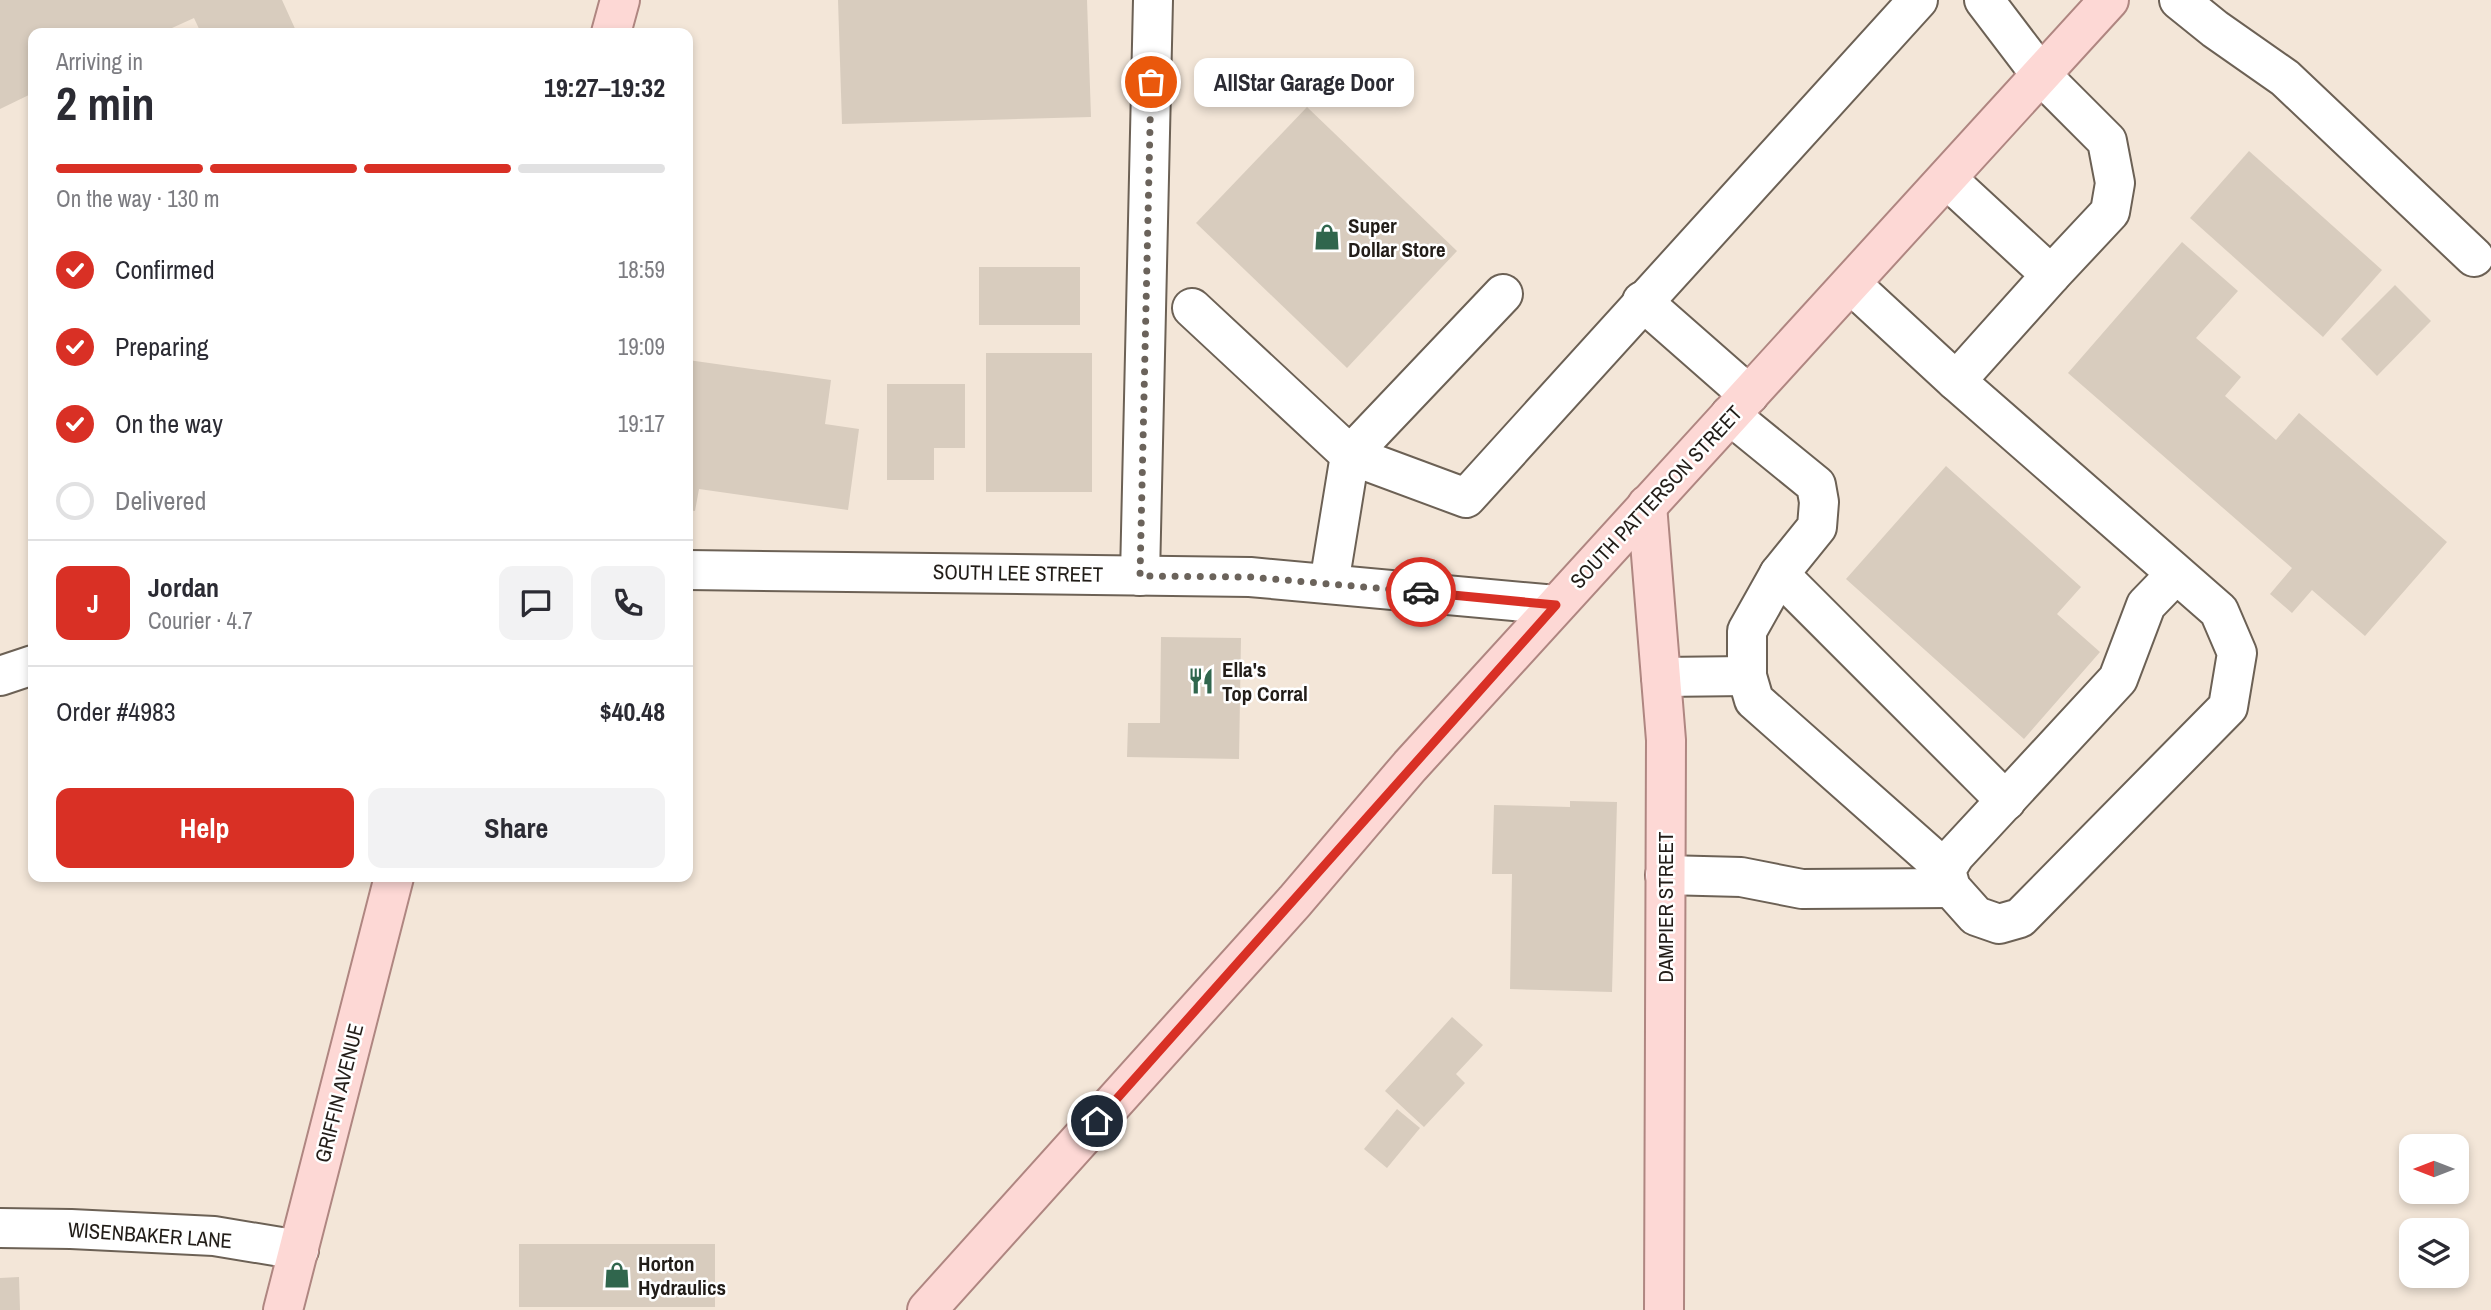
<!DOCTYPE html>
<html lang="en">
<head>
<meta charset="utf-8">
<style>
  body { margin:0; font-family:"Archivo Narrow",sans-serif; background:#f2f2f3; color:#2b2b33; height:100vh; display:flex; flex-direction:column; font-size:26px; white-space:nowrap }
  * { box-sizing:border-box; margin:0 }
  p { font-size:23px; color:#7c7c81 }
  .icon { flex:none; width:38px; height:38px; fill:none; stroke:currentColor; stroke-width:2; stroke-linecap:round; stroke-linejoin:round }
  .map { position:relative; flex:1; overflow:hidden }
  .side { position:absolute; left:28px; top:28px; width:665px; height:854px; display:flex; flex-direction:column; background:#fff; border-radius:14px; box-shadow:0 4px 10px #0003 }
  .side>* { flex:none }
  .needle { width:46px; rotate:270deg }
  .fabs { position:absolute; left:2399px; top:1134px; display:grid; gap:14px }
  .fabs a { display:grid; place-items:center; width:70px; height:70px; border-radius:14px; background:#fff; box-shadow:0 4px 10px #0003; font-size:35px }
  .pin { position:absolute; display:grid; place-items:center; width:60px; height:60px; color:#fff; margin:-30px; border:4px solid #fff; border-radius:50%; box-shadow:0 2px 7px #0007 }
  .courier { position:absolute; display:grid; place-items:center; width:70px; height:70px; margin:-35px; border:5px solid #d93025; border-radius:50%; background:#fff; color:#222; box-shadow:0 2px 9px #0007 }
  .bubble { position:absolute; height:49px; border-radius:14px; background:#fff; box-shadow:0 4px 10px #0003; font-size:23px; font-weight:700; line-height:49px; text-align:center }
  .head em { font-style:normal; font-weight:700 }
  .head div { display:flex; flex-direction:column-reverse }
  .head { display:flex; align-items:center; justify-content:space-between; height:119px; padding:0 28px }
  h1 { font-size:46px; font-weight:700; line-height:52px }
  .bar { display:grid; grid-template-columns:repeat(4,1fr); gap:10px 7px; align-content:center; height:84px; padding:0 28px }
  .bar i { height:9px; border-radius:5px; background:#e1e1e2 }
  .bar .on { background:#d93025 }
  .bar p { grid-column:span 4 }
  .line { display:flex; align-items:center; gap:18px; padding:0 28px; border-top:2px solid #e1e1e2 }
  .line div { flex:1 }
  .round { display:grid; place-items:center; flex:none; width:74px; height:74px; border-radius:14px; background:#f2f2f3 }
  ol { padding:0 28px; list-style:none }
  li { display:flex; align-items:center; gap:21px; height:77px }
  li p { margin-inline-start:auto }
  li .icon { padding:7px; border-radius:50%; background:#d93025; color:#fff; stroke-width:4 }
  li:last-child { color:#7c7c81 }
  li i { width:38px; height:38px; border:4px solid #e1e1e2; border-radius:50% }
  .button { display:flex; gap:14px; margin-top:auto; padding:14px 28px }
  .button a { flex:1; height:80px; border-radius:14px; background:#d93025; color:#fff; font-size:28px; font-weight:700; line-height:80px; text-align:center }
  .button a+a { background:#f2f2f3; color:#2b2b33 }
  .map>svg:first-child { display:block }
  .building { fill:#d8ccbe }
  .lines { fill:none; stroke-linecap:round; stroke-linejoin:round }
  .minor-casing { stroke:#6c6155; stroke-width:42 }
  .major-casing { stroke:#af8681; stroke-width:42 }
  .minor { stroke:#fff; stroke-width:38 }
  .major { stroke:#fdd8d5; stroke-width:38 }
  .done { stroke:#6b635b; stroke-width:7; stroke-dasharray:0 12.6 }
  .route { stroke:#d93025; stroke-width:9 }
  .labels { text-anchor:middle; dominant-baseline:central; stroke-width:5; stroke-linejoin:round; paint-order:stroke }
  .poi-label { font-size:21px; font-weight:bold; fill:#221d18; stroke:#fff; text-anchor:start }
  .street-label { font-size:21px; fill:#221d18; stroke:#fff }
</style>
</head>
<body>
<div class="map">
<svg width="2491" height="1310" viewBox="0 0 2491 1310">
  <rect width="100%" height="100%" fill="#f3e6d8"/>
  <g class="building">
    <polygon points="0,0 282,0 297,33 201,33 194,18 161,33 33,33 33,93 0,109"/>
    <polygon points="838,0 1087,0 1091,117 842,124"/>
    <polygon points="1307,107 1457,251 1347,368 1196,223"/>
    <polygon points="2249,151 2382,270 2323,337 2190,218"/>
    <polygon points="2182,242 2238,291 2196,338 2241,377 2225,396 2276,440 2299,413 2447,542 2365,636 2312,590 2292,613 2270,594 2292,568 2068,373"/>
    <rect x="979" y="267" width="101" height="58"/>
    <polygon points="2395,285 2431,321 2377,376 2341,339"/>
    <rect x="986" y="353" width="106" height="139"/>
    <polygon points="688,360 831,380 825,424 859,429 848,510 699,489 695,511 688,510"/>
    <polygon points="887,384 965,384 965,448 934,448 934,480 887,480"/>
    <polygon points="1946,466 2081,587 2057,614 2100,652 2024,739 1846,579"/>
    <polygon points="1161,637 1241,638 1239,759 1127,757 1128,723 1160,723"/>
    <polygon points="1570,801 1617,802 1612,992 1510,989 1512,874 1492,874 1494,805 1570,807"/>
    <rect x="59" y="877" width="42" height="3"/>
    <polygon points="1452,1017 1483,1045 1456,1074 1465,1083 1424,1127 1385,1091"/>
    <polygon points="1397,1109 1420,1128 1387,1168 1364,1149"/>
    <rect x="519" y="1244" width="196" height="63"/>
    <polygon points="19,1277 20,1310 0,1310 0,1278"/>
  </g>
  <g class="lines">
    <g class="minor-casing">
      <g id="minor">
        <polyline points="1984,0 2041,75 2107,141 2115,183 2110,212 2051,275"/>
        <polyline points="2179,0 2215,29 2285,78 2474,257"/>
        <polyline points="1851,284 1956,381 2051,275 1947,179"/>
        <polyline points="1503,294 1350,455 1466,498 1918,0"/>
        <polyline points="1642,301 1749,395"/>
        <polyline points="1192,308 1350,455 1329,584"/>
        <polyline points="1956,381 2219,611 2237,653 2228,707 2020,918 1999,924 1976,916 1951,888 1946,870 1955,855 2118,679 2146,605 2176,574"/>
        <polyline points="1730,415 1816,485 1819,502 1817,527 1779,574 1747,631 1747,676 1754,700 1946,870"/>
        <polyline points="688,570 1250,577 1556,605"/>
        <polyline points="1779,574 2006,801"/>
        <polyline points="1140,576 1153,0"/>
        <polyline points="0,676 33,665"/>
        <polyline points="1661,677 1747,676"/>
        <polyline points="1665,875 1741,877 1802,889 1951,888"/>
        <polyline points="0,1228 71,1229 214,1236 299,1250"/>
      </g>
    </g>
    <g class="major-casing">
      <g id="major">
        <polyline points="611,33 620,0"/>
        <polyline points="1647,505 1666,740 1664,1310"/>
        <polyline points="283,1310 394,877"/>
        <polyline points="927,1310 1295,901 1410,766 2109,0"/>
      </g>
    </g>
    <use href="#minor" class="minor"/>
    <use href="#major" class="major"/>
  </g>
  <g class="lines">
    <polyline class="done" points="1151,82 1140,576 1250,577 1421,592"/>
    <polyline class="route" points="1097,1121 1556,605 1421,592"/>
  </g>
  <defs>
    <g id="shop-bare" transform="scale(2.1)"><path d="M-5-2.5h2.3a2.7 3.5 0 0 1 5.4 0H5L5.5 6h-11ZM-1.5-2.5h3a1.5 2.3 0 0 0-3 0Z" fill="#30664d" stroke="#fff" stroke-width="2.5" paint-order="stroke"/></g>
    <g id="restaurant-bare" transform="scale(2.1)"><path d="M-5-6h1v4h1v-4h1v4h1v-4h1v5L-1.5 .5V6h-2V.5L-5-1ZM5-6V6H3V1.5H1.5Q1.5-4 5-6Z" fill="#30664d" stroke="#fff" stroke-width="2.5" paint-order="stroke"/></g>
  </defs>
  <g fill-rule="evenodd">
    <use href="#shop-bare" x="1327" y="237"/>
    <use href="#restaurant-bare" x="1201" y="681"/>
    <use href="#shop-bare" x="617" y="1275"/>
  </g>
  <g class="labels">
    <g class="poi-label">
      <text x="1348" y="225">Super<tspan x="1348" dy="24">Dollar Store</tspan></text>
      <text x="1222" y="669">Ella's<tspan x="1222" dy="24">Top Corral</tspan></text>
      <text x="638" y="1263">Horton<tspan x="638" dy="24">Hydraulics</tspan></text>
    </g>
    <g class="street-label">
      <text transform="translate(1656 497) rotate(-47)">SOUTH PATTERSON STREET</text>
      <text transform="translate(1018 573) rotate(1)">SOUTH LEE STREET</text>
      <text transform="translate(1665 907) rotate(-90)">DAMPIER STREET</text>
      <text transform="translate(339 1093) rotate(-76)">GRIFFIN AVENUE</text>
      <text transform="translate(150 1235) rotate(4)">WISENBAKER LANE</text>
    </g>
  </g>
</svg>
<div class="fabs">
<a><svg class="needle" viewBox="-14 -14 28 28"><path d="M0-13l5 13h-10z" fill="#e53935"/><path d="M0 13l5-13h-10z" fill="#7c7c81"/></svg></a>
<a><svg class="icon" aria-label="layers" viewBox="0 0 24 24"><path d="M12 4l9 5-9 5-9-5zM3 14l9 5 9-5"/></svg></a>
</div>
<div class="pin" style="left:1151px;top:82px;background:#ea580c"><svg class="icon" aria-label="bag" viewBox="0 0 24 24"><path d="M5 8h14l-1 12H6zM9 8a3 3 0 0 1 6 0"/></svg></div>
<div class="pin" style="left:1097px;top:1121px;background:#1f2937"><svg class="icon" aria-label="home" viewBox="0 0 24 24"><path d="M3 11l9-7 9 7M6 9v11h12V9"/></svg></div>
<div class="courier" style="left:1421px;top:592px"><svg class="icon" aria-label="car" viewBox="0 0 24 24"><path d="M5 17H2v-5l4-1 3-4h7l3 4 3 1v5h-3M9 17h6M6 11h13"/><circle cx="7" cy="17" r="2"/><circle cx="17" cy="17" r="2"/></svg></div>
<div class="bubble" style="left:1194px;top:58px;width:220px">AllStar Garage Door</div>
<section class="side">
<div class="head"><div><h1>2 min</h1><p>Arriving in</p></div><em>19:27–19:32</em></div>
<div class="bar"><i class="on"></i><i class="on"></i><i class="on"></i><i></i><p>On the way · 130 m</p></div>
<ol>
<li><svg class="icon" aria-label="check" viewBox="0 0 24 24"><path d="M5 12l5 5 9-10"/></svg>Confirmed<p>18:59</p></li>
<li><svg class="icon" aria-label="check" viewBox="0 0 24 24"><path d="M5 12l5 5 9-10"/></svg>Preparing<p>19:09</p></li>
<li><svg class="icon" aria-label="check" viewBox="0 0 24 24"><path d="M5 12l5 5 9-10"/></svg>On the way<p>19:17</p></li>
<li><i></i>Delivered</li>
</ol>
<div class="line" style="height:126px"><b class="round" style="background:#d93025;color:#fff">J</b><div><b>Jordan</b><p>Courier · 4.7</p></div><a class="round"><svg class="icon" aria-label="chat" viewBox="0 0 24 24"><path d="M4 5h16v11H9l-5 4z"/></svg></a><a class="round"><svg class="icon" aria-label="phone" viewBox="0 0 24 24"><path d="M5 4h4l2 5-3 2q2 4 5 5l2-3 5 2v4C11 20 4 13 5 4z"/></svg></a></div>
<div class="line" style="height:91px"><div>Order #4983</div><b>$40.48</b></div>
<div class="button"><a>Help</a><a>Share</a></div>
</section>
</div>
</body>
</html>
